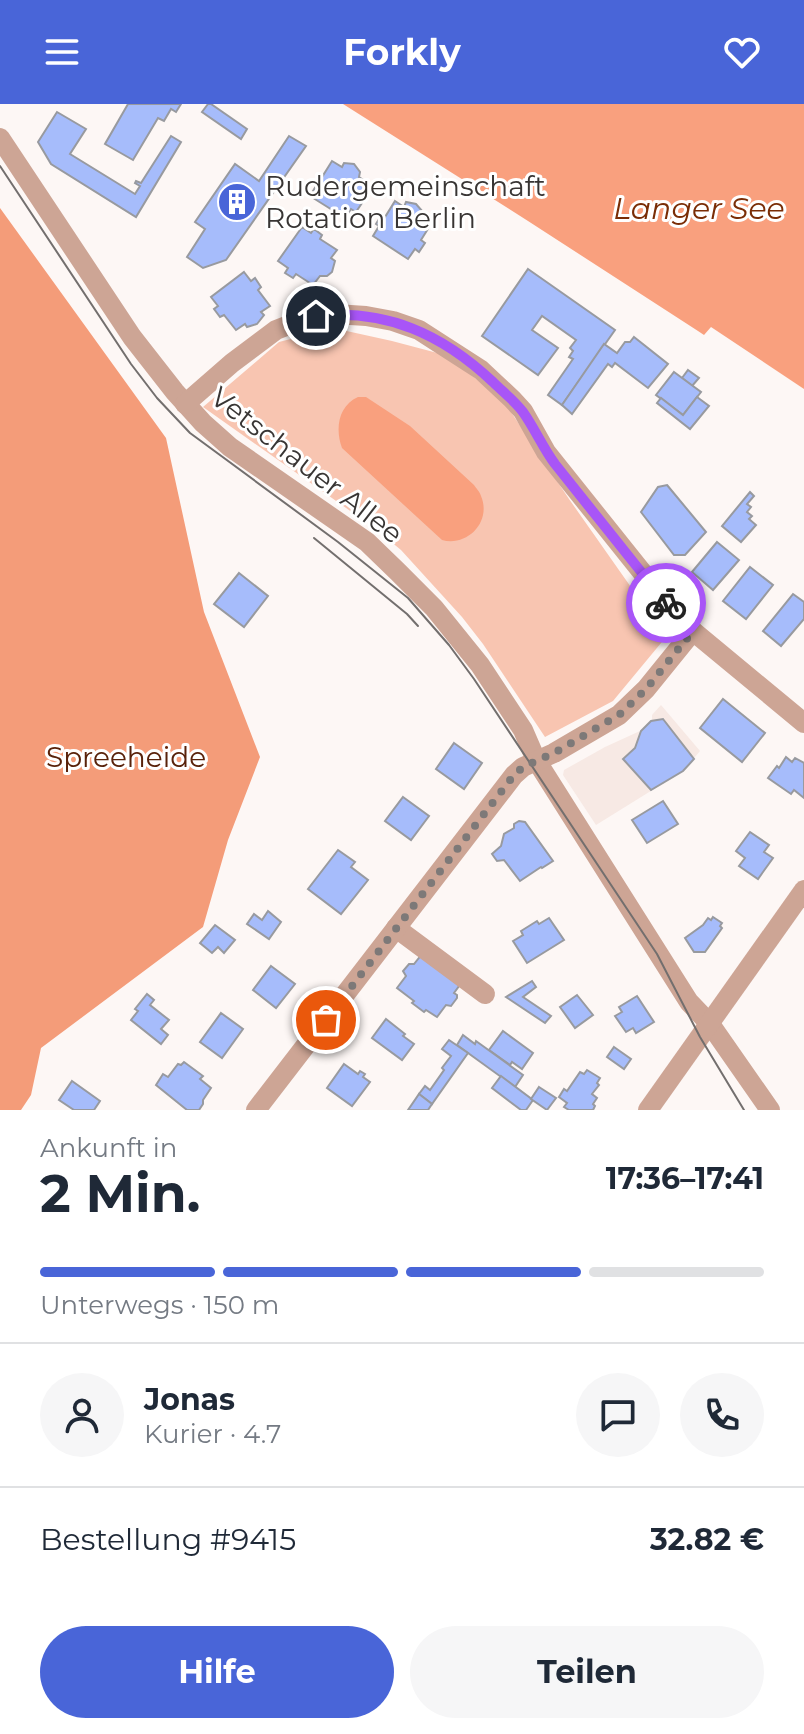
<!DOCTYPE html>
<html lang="de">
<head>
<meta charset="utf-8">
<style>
  body { margin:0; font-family:Montserrat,sans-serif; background:#f6f6f7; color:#1f2937; height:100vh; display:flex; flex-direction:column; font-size:30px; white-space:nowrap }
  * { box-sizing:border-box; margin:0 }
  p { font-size:26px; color:#747a83 }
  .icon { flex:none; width:44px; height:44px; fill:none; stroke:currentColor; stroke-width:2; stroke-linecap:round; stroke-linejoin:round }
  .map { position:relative; height:1006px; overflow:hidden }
  .drawer { display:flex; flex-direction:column; background:#fff; flex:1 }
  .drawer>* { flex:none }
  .pin { position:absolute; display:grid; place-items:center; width:68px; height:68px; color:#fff; margin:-34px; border:4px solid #fff; border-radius:50%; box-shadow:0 2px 8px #0007 }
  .courier { position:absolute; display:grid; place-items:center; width:80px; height:80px; margin:-40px; border:6px solid #a855f7; border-radius:50%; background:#fff; color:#222; box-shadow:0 2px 10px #0007 }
  .head em { font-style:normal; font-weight:700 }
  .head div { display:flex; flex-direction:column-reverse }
  .head { display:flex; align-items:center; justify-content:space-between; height:136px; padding:0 40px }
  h1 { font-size:52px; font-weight:700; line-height:60px }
  .bar { display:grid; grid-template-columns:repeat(4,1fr); gap:12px 8px; align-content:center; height:96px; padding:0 40px }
  .bar i { height:10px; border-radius:6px; background:#e0e1e3 }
  .bar .current { background:#4965d8 }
  .bar p { grid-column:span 4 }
  .line { display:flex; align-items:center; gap:20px; padding:0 40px; border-top:2px solid #e0e1e3 }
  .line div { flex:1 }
  .round { display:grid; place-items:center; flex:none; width:84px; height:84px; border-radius:42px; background:#f6f6f7 }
  .action { display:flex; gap:16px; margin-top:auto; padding:16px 40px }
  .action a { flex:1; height:92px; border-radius:48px; background:#4965d8; color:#fff; font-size:32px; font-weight:700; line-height:92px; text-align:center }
  .action a+a { background:#f6f6f7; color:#1f2937 }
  header { display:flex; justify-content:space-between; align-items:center; height:104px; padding:0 40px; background:#4965d8; color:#fff; font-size:36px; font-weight:700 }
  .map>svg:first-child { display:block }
  .built { fill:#f7e9e4 }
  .green { fill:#f8c5b1 }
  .forest { fill:#f49c79 }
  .water { fill:#f9a07e }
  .building { fill:#a6bcfb; stroke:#989a9f; stroke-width:2 }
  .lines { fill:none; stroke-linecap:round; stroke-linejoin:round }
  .minor { stroke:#cda595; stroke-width:20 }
  .tram { stroke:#736f6e; stroke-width:2 }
  .done { stroke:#7d7978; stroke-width:8; stroke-dasharray:0 14.4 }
  .route { stroke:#a855f7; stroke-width:10 }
  .labels { text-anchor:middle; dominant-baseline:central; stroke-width:6; stroke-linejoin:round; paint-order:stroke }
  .poi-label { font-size:28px; fill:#383534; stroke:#fff; text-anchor:start }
  .street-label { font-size:28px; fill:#383534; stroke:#fff }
  .park-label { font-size:28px; fill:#59220a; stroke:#fff }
  .water-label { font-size:30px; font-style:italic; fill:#7a2d06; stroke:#fff }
</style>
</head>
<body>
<header><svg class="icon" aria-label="menu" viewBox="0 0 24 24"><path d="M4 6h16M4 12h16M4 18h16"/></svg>Forkly<svg class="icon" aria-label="heart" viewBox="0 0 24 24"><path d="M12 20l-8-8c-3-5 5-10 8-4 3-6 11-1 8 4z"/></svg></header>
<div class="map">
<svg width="804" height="1006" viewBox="0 0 804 1006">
  <rect width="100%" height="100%" fill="#fdf7f5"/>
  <polygon class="built" points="661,601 700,647 683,667 596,721 563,671 564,666 605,643 640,627 652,616 652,611"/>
  <polygon class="green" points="333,224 392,237 445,251 483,280 507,302 569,395 666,533 613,597 545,633 483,540 462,513 401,446 373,423 203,303 279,238"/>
  <polygon class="forest" points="0,104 166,334 204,508 260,653 228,736 203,823 41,944 31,991 21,1006 0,1006"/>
  <g class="water">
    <polygon points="343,0 804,0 804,285 711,223 704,231 698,227 528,117"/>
    <path d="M 358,293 L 366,293 L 410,322 L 474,381 C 476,384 480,388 481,392 C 492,418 467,443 442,436 L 342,344 C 335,325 338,302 358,293 Z"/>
  </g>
  <g class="building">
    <polygon points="128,0 181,0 176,8 171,5 164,17 158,14 133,56 105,40"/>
    <polygon points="208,0 211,0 247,25 241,35 202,8"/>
    <polygon points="57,8 86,25 70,50 135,90 140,82 135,79 136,77 141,79 171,32 181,38 136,113 51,60 38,38"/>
    <polygon points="289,32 306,42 226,156 203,164 187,153 205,125 195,118 235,60 259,77"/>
    <polygon points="332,57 342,63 344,59 354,60 360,68 359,73 368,79 358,96 362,99 356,108 351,105 345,114 310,92 316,82 313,80 319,71 322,73"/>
    <polygon points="395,97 404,103 406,98 416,100 423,108 422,113 431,120 421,136 425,139 419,148 415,145 408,155 373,132 379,122 376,120 381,112 385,113"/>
    <polygon points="302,123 311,129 314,125 322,131 320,135 337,146 331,154 335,157 332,168 327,172 320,172 313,181 296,170 293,174 285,169 288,164 278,157"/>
    <polygon points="528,165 615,226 562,301 548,291 573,255 569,253 573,247 570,244 576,236 542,212 532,226 558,244 538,271 482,232"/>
    <polygon points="244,168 251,177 255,174 261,183 258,186 270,202 261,208 264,211 257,220 247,223 245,220 236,226 224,211 220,213 214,205 218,202 211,193"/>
    <polygon points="634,233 668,260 648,284 615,259 612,263 608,260 572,310 562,301 604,240 617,249 625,238 630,238"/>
    <polygon points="688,266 699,274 692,282 682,274"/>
    <polygon points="674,268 701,288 683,311 656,291"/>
    <polygon points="697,293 709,302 690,325 657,299 661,294 683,311"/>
    <polygon points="667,381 706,428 685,451 674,451 641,408 658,383"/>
    <polygon points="750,388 754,392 747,400 751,403 747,408 752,412 749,415 756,421 741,438 722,422"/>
    <polygon points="717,438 739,456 713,486 692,468"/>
    <polygon points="750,463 773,481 746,515 723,497"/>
    <polygon points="239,469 268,492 244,523 214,500"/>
    <polygon points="793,490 804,498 804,515 781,542 763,527"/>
    <polygon points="723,595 765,629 742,658 700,624"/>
    <polygon points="663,615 694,655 683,667 651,686 623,655 635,644 641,627 651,617"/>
    <polygon points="454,639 482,659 464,685 436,665"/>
    <polygon points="786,653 792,658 795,654 804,659 804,694 794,686 791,690 768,674 777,662 779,664"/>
    <polygon points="403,693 429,712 411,736 385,717"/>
    <polygon points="663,697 678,720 647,739 632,716"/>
    <polygon points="519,717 525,718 553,757 542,764 541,763 520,777 504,756 497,757 492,750 501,742 504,730 514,724 514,720"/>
    <polygon points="750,728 769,741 764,748 773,754 758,775 739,762 745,754 736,747"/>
    <polygon points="338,746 355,758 351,763 368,776 341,810 308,785"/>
    <polygon points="268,807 281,818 269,835 247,820 254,810 262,816"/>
    <polygon points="713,813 722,819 720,822 722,824 705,848 694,848 685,834 703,821 708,814 711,816"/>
    <polygon points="549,814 564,836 527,859 513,837 523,831 521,827 537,817 539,820"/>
    <polygon points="215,821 235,836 224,849 218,843 212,849 200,839"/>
    <polygon points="422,850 462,878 454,889 457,891 457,894 451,902 446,901 437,913 426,906 424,908 412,899 414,897 397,884 406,872 403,867 409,860 414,860"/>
    <polygon points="271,862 295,880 276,904 253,886"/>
    <polygon points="532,877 536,883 523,893 551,912 545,919 506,893"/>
    <polygon points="147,890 154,896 150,901 169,916 161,925 168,931 161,940 131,916 138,907 135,905"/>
    <polygon points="577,891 593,911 575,924 560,903"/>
    <polygon points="637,892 654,918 636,929 633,924 626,928 615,912 622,908 619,903"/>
    <polygon points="221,909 243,925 222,954 200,938"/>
    <polygon points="386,915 405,930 403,932 414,940 402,956 372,934"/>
    <polygon points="503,927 533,949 522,965 512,958 510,961 489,946"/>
    <polygon points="463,931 475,940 476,937 523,971 515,983 457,941"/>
    <polygon points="449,936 468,949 432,1000 419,990 425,982 430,986 444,966 442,964 451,952 442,945"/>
    <polygon points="614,943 631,955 624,965 607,953"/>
    <polygon points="184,958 203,972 200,975 211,984 203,996 203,1000 199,1006 187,1006 156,981 163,970 168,973 178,960 181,961"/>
    <polygon points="344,960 358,970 360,967 365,970 363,973 370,978 352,1002 327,984"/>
    <polygon points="587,966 600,974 597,979 599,981 592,990 597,994 593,1000 595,1002 593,1006 569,1006 564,1003 567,999 559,993 564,985 567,987 580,968 584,970"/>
    <polygon points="501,972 533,996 526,1006 521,1006 492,984"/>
    <polygon points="72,977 100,997 94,1006 74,1006 59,996"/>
    <polygon points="539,983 556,994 547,1006 531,995"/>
    <polygon points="419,990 432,1000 428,1006 408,1006"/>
  </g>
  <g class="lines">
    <g class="minor">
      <polyline points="0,34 132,233 175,288 203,319 230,343 367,438 398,468 434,504 480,561 523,626 536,656 689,898 710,920 770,1006"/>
      <polyline points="185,300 232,259 276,226 299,217 335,210 366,212 393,217 419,226 481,266 512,295 523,307 546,348 682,518 804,619"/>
      <polyline points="396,824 485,890"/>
      <polyline points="256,1006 514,671 523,663 554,649 619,611 646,585 693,527"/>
      <polyline points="648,1006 804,786"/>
    </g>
    <g class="tram">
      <polyline points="0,62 131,260 157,294 190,329 338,438 408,494 449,541 474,575 657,850 700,933 744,1006"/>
      <polyline points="314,434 407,510 418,522"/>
    </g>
  </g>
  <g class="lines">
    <polyline class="done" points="326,916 514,671 523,663 554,649 619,611 646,585 693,527 682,518 666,499"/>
    <path class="route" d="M 316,212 C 387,205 442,230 493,278 C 503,288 515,297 523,308 C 535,325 543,344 555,360 C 592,407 629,453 666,499"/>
  </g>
  <defs>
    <g id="building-disc" transform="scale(2)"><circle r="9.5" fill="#4965d8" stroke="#fff"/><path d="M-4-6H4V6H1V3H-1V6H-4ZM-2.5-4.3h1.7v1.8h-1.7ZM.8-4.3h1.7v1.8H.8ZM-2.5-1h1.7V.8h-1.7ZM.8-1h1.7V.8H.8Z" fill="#fff"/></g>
  </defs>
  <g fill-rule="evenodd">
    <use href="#building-disc" x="237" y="98"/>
  </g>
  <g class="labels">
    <g class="poi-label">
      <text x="265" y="82">Rudergemeinschaft<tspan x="265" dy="32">Rotation Berlin</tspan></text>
    </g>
    <g class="street-label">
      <text transform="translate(307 361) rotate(38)">Vetschauer Allee</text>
    </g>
    <g class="park-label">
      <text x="126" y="653">Spreeheide</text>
    </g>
    <g class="water-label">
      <text x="699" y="104">Langer See</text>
    </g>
  </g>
</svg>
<div class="pin" style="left:326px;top:916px;background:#ea580c"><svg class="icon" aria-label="bag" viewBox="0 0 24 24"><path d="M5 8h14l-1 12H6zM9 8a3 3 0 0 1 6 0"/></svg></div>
<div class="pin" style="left:316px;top:212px;background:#1f2937"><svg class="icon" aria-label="home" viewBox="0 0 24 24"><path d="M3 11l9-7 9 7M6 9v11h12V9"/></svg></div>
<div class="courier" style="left:666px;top:499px"><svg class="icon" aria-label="bike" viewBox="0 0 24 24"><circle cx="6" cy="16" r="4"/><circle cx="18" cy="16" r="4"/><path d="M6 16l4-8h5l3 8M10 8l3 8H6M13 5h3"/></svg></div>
</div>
<section class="drawer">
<div class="head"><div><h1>2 Min.</h1><p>Ankunft in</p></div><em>17:36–17:41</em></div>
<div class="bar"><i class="current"></i><i class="current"></i><i class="current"></i><i></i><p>Unterwegs · 150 m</p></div>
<div class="line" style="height:144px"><a class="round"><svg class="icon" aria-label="person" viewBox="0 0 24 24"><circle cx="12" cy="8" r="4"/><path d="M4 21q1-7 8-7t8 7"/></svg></a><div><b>Jonas</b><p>Kurier · 4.7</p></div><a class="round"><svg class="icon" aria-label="chat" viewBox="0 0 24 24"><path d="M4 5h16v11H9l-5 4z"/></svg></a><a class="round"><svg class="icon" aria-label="phone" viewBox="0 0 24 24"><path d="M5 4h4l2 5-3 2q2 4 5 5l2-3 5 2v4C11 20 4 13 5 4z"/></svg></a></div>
<div class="line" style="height:104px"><div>Bestellung #9415</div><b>32.82 €</b></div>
<div class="action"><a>Hilfe</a><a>Teilen</a></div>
</section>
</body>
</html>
